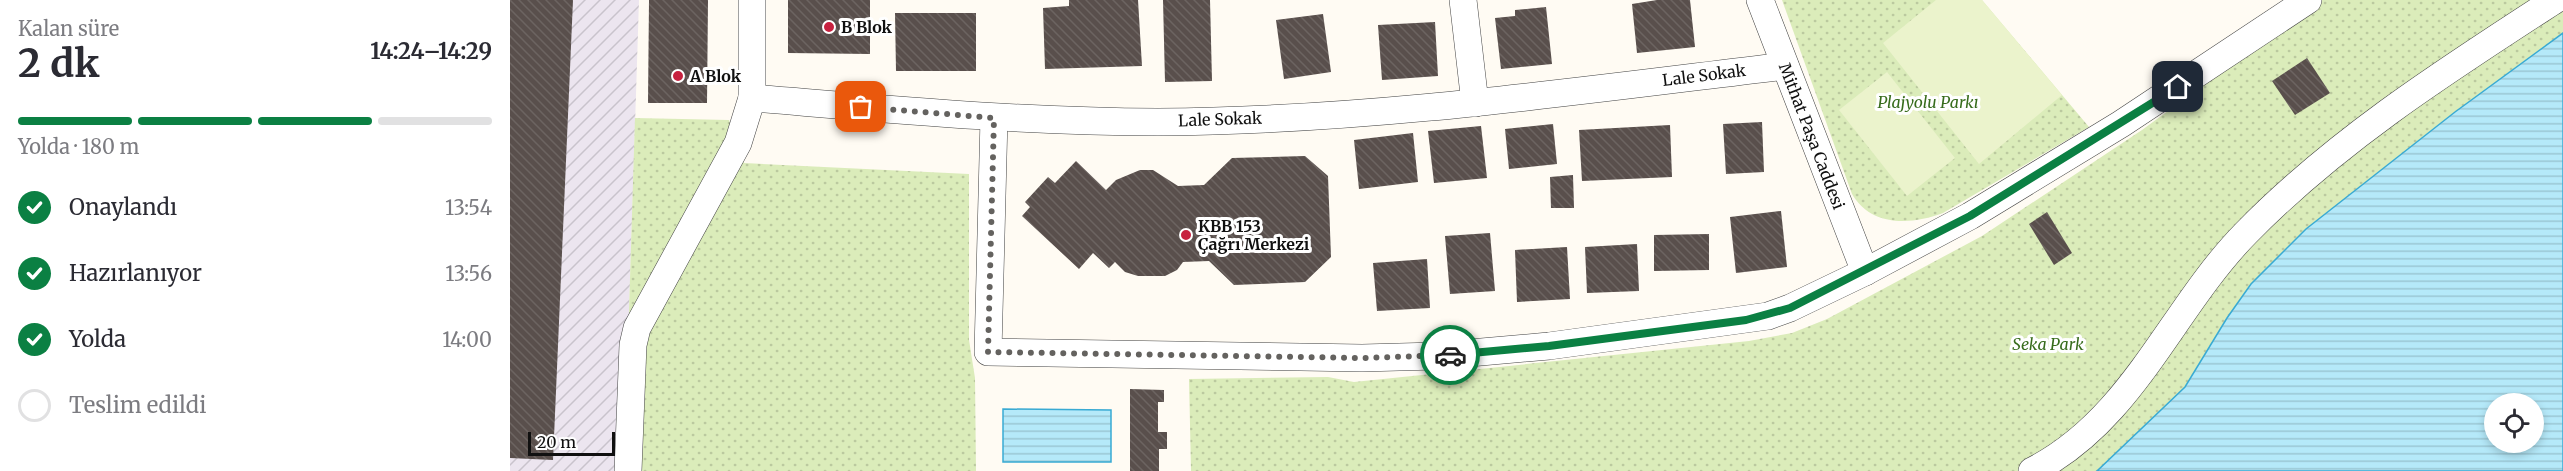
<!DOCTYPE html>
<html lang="tr">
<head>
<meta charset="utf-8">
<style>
  body { margin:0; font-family:Merriweather,serif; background:#f2f2f3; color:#2b2b33; height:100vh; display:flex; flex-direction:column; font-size:22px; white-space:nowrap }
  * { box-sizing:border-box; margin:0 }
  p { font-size:20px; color:#7c7c81 }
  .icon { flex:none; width:33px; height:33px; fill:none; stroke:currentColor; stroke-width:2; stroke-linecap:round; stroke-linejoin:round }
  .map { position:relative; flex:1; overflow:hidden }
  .details { display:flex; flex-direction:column; background:#fff; width:510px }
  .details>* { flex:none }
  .controls { position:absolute; left:1974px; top:393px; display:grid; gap:12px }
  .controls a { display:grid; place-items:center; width:60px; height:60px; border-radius:50%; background:#fff; box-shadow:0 3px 9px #0003; font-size:30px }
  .scale { position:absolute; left:18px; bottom:15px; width:87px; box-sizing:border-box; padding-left:6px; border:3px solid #101010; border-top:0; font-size:16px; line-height:21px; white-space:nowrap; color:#101010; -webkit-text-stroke:4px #fff; paint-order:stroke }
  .pin { position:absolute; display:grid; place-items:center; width:51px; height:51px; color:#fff; margin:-26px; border-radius:12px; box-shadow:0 3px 9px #0006 }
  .courier { position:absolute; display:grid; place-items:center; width:60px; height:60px; margin:-30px; border:4px solid #0b8043; border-radius:50%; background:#fff; color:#222; box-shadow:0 2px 8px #0007 }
  .headline em { font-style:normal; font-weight:700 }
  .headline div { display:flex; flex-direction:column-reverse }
  .headline { display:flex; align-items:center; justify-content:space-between; height:102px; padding:0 18px }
  h1 { font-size:39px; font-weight:700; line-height:45px }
  .bar { display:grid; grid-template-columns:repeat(4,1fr); gap:9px 6px; align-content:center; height:72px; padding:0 18px }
  .bar i { height:8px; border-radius:4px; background:#e1e1e2 }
  .bar .selected { background:#0b8043 }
  .bar p { grid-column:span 4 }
  ol { padding:0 18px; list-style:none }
  li { display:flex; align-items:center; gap:18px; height:66px }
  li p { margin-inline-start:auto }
  li .icon { padding:6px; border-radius:50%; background:#0b8043; color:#fff; stroke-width:4 }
  li:last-child { color:#7c7c81 }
  li i { width:33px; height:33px; border:3px solid #e1e1e2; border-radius:50% }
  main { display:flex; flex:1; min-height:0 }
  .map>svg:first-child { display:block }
  .industrial { fill:url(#industrial-furrows) }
  .green { fill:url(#green-dots) }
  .pitch { fill:#ebf3cc }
  .water { fill:url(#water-rules); stroke:#39aad3; stroke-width:1.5; fill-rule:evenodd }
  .building { fill:url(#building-back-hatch) }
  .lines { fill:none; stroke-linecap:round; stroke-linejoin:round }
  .street-casing { stroke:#434343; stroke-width:28 }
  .street { stroke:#fff; stroke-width:27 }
  .done { stroke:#64625f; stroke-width:6; stroke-dasharray:0 10.8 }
  .route { stroke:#0b8043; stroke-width:8 }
  .poi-dot { fill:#c7213f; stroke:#fff; stroke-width:2 }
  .labels { text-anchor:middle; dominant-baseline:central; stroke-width:6; stroke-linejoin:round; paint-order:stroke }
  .poi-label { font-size:16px; font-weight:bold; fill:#101010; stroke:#fff; text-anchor:start }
  .street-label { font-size:16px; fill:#101010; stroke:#fff }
  .park-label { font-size:16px; font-style:italic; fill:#376c1c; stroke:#fff }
</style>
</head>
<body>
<main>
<section class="details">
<div class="headline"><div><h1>2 dk</h1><p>Kalan süre</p></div><em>14:24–14:29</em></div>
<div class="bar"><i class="selected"></i><i class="selected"></i><i class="selected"></i><i></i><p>Yolda · 180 m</p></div>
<ol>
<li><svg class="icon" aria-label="check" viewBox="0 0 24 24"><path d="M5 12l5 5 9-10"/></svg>Onaylandı<p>13:54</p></li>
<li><svg class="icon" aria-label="check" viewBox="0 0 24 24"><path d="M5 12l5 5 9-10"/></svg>Hazırlanıyor<p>13:56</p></li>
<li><svg class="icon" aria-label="check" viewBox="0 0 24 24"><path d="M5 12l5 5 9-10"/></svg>Yolda<p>14:00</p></li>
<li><i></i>Teslim edildi</li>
</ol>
</section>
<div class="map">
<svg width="2053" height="471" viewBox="0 0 2053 471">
  <defs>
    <pattern id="industrial-furrows" width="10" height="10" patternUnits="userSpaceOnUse" patternTransform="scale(1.5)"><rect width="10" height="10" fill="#ece5ef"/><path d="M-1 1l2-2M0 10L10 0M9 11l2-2" fill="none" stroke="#c9c3cc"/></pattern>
    <pattern id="green-dots" width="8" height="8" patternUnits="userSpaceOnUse" patternTransform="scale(1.5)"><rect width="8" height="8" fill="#dbecba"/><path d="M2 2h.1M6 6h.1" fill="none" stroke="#bbc99f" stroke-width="1.8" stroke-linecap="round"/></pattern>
    <pattern id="water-rules" width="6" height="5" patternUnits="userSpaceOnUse" patternTransform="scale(1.5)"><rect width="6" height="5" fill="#b5e9f9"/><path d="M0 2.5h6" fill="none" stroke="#9bc7d4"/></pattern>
    <pattern id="building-back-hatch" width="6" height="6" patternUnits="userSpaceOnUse" patternTransform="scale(1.5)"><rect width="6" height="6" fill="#594f4c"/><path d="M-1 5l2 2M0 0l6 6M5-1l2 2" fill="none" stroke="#6c6461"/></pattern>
  </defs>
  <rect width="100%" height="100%" fill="#fffbf3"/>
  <polygon class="industrial" points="0,0 129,0 114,471 0,471"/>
  <g class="green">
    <path d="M 1272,0 L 1472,0 L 1579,127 L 1433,213 C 1401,225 1361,227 1342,194 Z"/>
    <polygon points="1810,0 2053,0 2053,33 1945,112 1796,229 1741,284 1717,318 1675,387 1587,471 681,471 679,379 818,377 844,382 1239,341 1282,333 1317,319 1472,236 1632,130"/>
    <polygon points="125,118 219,120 234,163 459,174 459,340 465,378 466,471 114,471"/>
  </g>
  <g class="pitch">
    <polygon points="1426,0 1472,0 1552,95 1469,164 1373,43"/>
    <polygon points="1377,72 1445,158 1397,196 1329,110"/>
  </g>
  <g class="water">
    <path d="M 2053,33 L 2053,471 L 1587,471 L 1675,387 L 1717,318 L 1741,284 L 1796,229 L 1945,112 ZM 1984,404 L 2024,404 L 2024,442 L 1984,442 Z"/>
    <polygon points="493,409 601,410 601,462 493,462"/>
  </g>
  <g class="building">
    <polygon points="0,0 63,0 43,460 0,458"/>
    <polygon points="139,0 198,0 197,103 138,103"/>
    <polygon points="278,0 360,0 360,54 278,53"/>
    <polygon points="559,0 628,0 632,66 535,69 533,8 559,6"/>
    <polygon points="653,0 700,0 702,81 655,82"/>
    <polygon points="1147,0 1180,0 1185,47 1127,53 1122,4"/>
    <polygon points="1036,7 1042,64 991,69 985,18 1005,16 1005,10"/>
    <polygon points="385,13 466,13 466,71 386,71"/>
    <polygon points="813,14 821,72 774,79 766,20"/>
    <polygon points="925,22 928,76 872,80 868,25"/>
    <polygon points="1797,58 1820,93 1785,115 1762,81"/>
    <polygon points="1252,122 1254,172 1216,174 1213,124"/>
    <polygon points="1043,124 1047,164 999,169 995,129"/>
    <polygon points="1160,125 1162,177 1072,181 1069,130"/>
    <polygon points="971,126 977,178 924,183 918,131"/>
    <polygon points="903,133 908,182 849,189 844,140"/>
    <polygon points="795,156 818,176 821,257 795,282 724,285 699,261 673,262 667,270 655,276 628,276 615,272 605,262 599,268 583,253 569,269 512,216 520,207 515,202 538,177 545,183 566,161 596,190 606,180 630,170 643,170 668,186 694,185 722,158"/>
    <polygon points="1063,175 1064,208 1041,208 1040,177"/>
    <polygon points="1271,211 1277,267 1226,273 1220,217"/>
    <polygon points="1537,212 1562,253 1544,265 1519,224"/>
    <polygon points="980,233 985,291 940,294 935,236"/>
    <polygon points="1199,234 1199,270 1144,271 1144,235"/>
    <polygon points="1127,244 1129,291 1077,293 1075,247"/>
    <polygon points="1057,247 1060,299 1007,302 1005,250"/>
    <polygon points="917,259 920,308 867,311 863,263"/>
    <polygon points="620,389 654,390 654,402 648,402 648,432 657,432 657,449 649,449 649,471 620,471"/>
  </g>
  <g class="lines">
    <g class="street-casing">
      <g id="street">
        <path d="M 242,0 L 242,98 C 377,109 512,122 648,122 C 858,121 1067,91 1275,66"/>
        <polyline points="953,0 965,103"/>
        <polyline points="1250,0 1355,272"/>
        <polyline points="484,118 478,352 852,358 926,356 1039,346 1258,316 1280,308 1355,272 1460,216 1611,124 1798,0"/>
        <polyline points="118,471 123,345 127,328 228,143 242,98"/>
        <path d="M 1522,471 C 1623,420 1661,309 1736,233 C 1827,140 1937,70 2045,0"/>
      </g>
    </g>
    <use href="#street" class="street"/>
  </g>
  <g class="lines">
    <polyline class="done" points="351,107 484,118 478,352 852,358 940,355"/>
    <polyline class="route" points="940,355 1039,346 1236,320 1280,308 1460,216 1668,87"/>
  </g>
  <g class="poi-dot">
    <circle cx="319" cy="27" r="6"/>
    <circle cx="168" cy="76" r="6"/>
    <circle cx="676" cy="235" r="6"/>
  </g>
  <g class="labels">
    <g class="poi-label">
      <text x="331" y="27">B Blok</text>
      <text x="180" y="76">A Blok</text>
      <text x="688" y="226">KBB 153<tspan x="688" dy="18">Çağrı Merkezi</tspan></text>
    </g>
    <g class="street-label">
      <text transform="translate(1194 75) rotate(-7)">Lale Sokak</text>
      <text transform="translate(710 119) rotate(-2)">Lale Sokak</text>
      <text transform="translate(1302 136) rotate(69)">Mithat Paşa Caddesi</text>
    </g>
    <g class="park-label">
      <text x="1418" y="102">Plajyolu Parkı</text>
      <text x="1538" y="344">Seka Park</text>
    </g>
  </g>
</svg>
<div class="controls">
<a><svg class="icon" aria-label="locate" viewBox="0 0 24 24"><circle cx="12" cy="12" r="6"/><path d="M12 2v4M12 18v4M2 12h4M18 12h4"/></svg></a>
</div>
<div class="scale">20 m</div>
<div class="pin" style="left:351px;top:107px;background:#ea580c"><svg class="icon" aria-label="bag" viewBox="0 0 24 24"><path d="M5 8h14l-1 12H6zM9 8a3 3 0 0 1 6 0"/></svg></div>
<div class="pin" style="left:1668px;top:87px;background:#1f2937"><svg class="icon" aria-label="home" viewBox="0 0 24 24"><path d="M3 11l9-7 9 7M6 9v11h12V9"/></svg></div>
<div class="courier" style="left:940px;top:355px"><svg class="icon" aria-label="car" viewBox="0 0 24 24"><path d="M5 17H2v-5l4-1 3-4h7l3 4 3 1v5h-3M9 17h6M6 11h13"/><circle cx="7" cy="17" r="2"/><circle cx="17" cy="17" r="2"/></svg></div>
</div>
</main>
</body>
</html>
